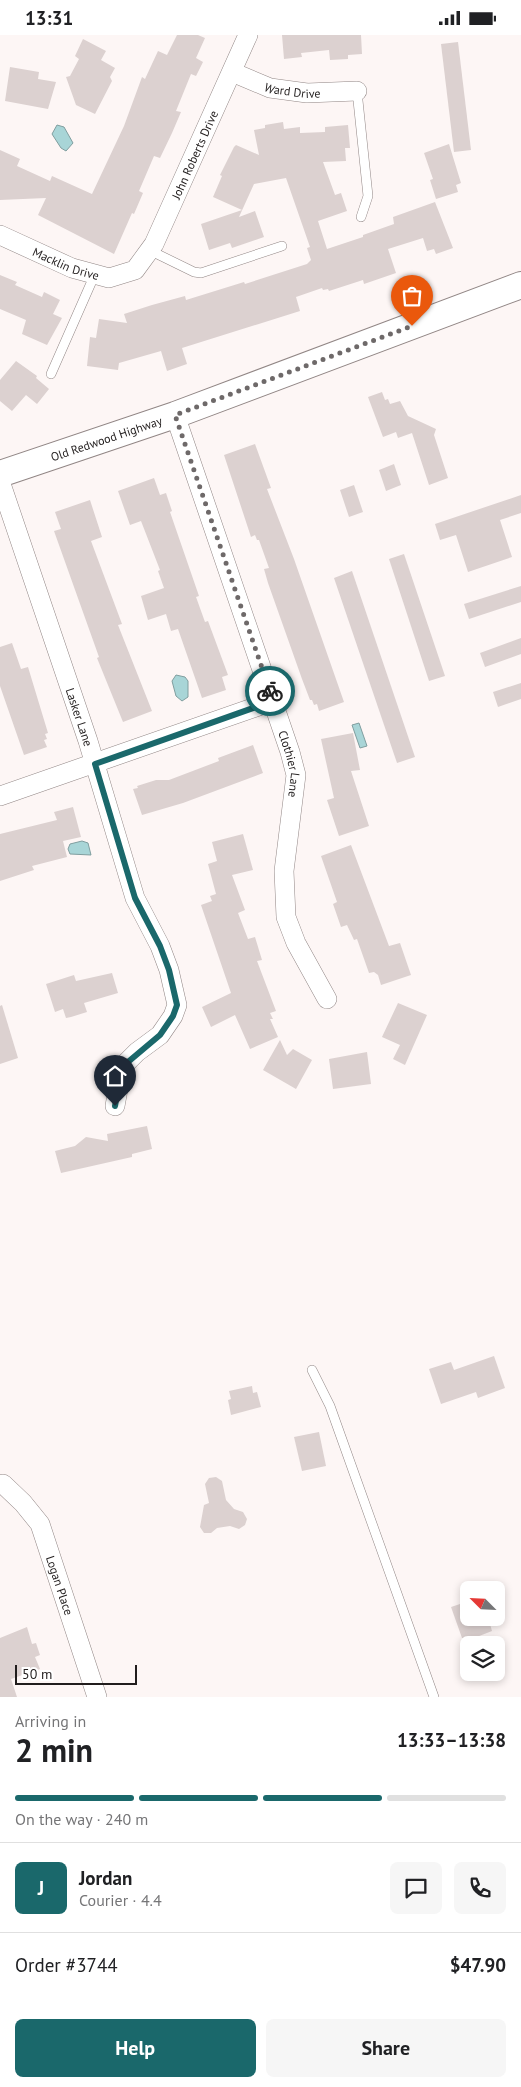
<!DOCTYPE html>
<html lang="en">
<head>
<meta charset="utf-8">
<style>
  body { margin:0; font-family:"PT Sans",sans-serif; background:#f6f6f6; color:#202124; height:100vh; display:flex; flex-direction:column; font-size:19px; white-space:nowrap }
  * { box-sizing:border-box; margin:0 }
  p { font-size:16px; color:#757577 }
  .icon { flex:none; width:28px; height:28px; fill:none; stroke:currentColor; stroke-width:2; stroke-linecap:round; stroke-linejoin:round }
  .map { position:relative; height:1662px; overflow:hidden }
  .details { display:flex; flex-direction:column; background:#fff; flex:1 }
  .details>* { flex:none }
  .needle { width:32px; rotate:294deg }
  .buttons { position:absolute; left:460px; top:1546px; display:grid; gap:10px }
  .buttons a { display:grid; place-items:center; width:45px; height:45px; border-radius:8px; background:#fff; box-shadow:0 2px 8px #0003; font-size:25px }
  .scale { position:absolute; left:15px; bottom:12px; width:122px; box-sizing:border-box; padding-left:5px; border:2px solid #211d1d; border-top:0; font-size:14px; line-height:18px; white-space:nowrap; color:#211d1d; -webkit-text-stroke:4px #fff; paint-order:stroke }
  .pin { position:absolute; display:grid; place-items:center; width:42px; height:42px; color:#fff; margin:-51px -21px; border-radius:50% 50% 50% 0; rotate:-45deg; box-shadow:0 0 5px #0007 }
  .pin .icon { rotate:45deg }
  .courier { position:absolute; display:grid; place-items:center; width:50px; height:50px; margin:-25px; border:4px solid #1a686b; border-radius:50%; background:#fff; color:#222; box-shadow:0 1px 6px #0007 }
  .overview em { font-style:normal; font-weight:800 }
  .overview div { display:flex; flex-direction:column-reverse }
  .overview { display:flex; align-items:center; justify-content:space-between; height:85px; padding:0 15px }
  h1 { font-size:32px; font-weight:800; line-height:38px }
  .bar { display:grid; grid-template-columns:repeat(4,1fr); gap:8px 5px; align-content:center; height:60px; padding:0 15px }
  .bar i { height:6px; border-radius:4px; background:#e0e0e0 }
  .bar .on { background:#1a686b }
  .bar p { grid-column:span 4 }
  .line { display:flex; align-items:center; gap:12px; padding:0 15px; border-top:1px solid #e0e0e0 }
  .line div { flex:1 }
  .round { display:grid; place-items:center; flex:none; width:52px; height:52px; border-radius:8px; background:#f6f6f6 }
  .primary-button { display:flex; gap:10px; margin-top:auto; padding:10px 15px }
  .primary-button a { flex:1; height:58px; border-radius:8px; background:#1a686b; color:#fff; font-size:20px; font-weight:800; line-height:58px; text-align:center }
  .primary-button a+a { background:#f6f6f6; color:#202124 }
  .status { display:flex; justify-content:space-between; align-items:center; height:35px; padding:0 25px; background:#fff; direction:ltr }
  .status svg { height:14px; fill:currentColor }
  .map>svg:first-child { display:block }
  .water { fill:#a8d5d7; stroke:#809e9f }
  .building { fill:#dcd1d0 }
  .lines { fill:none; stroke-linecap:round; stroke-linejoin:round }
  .service-casing { stroke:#918685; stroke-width:10 }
  .minor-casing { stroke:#918685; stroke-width:20 }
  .secondary-casing { stroke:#918685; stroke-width:28 }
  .service { stroke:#fff; stroke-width:9 }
  .minor { stroke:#fff; stroke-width:19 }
  .secondary { stroke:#fff; stroke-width:26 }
  .done { stroke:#6e6969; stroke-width:5; stroke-dasharray:0 9 }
  .route { stroke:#1a686b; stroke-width:6 }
  .labels { text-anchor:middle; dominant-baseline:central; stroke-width:4.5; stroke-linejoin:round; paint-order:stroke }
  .street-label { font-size:12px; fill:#211d1d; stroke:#fff }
</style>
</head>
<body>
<div class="status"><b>13:31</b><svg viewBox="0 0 49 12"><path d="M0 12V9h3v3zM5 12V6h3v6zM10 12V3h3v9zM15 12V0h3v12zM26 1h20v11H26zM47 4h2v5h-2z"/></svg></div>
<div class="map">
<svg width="521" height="1662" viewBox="0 0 521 1662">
  <rect width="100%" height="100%" fill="#fdf6f5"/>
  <g class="water">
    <polygon points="57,90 64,92 73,108 66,116 61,113 52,99"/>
    <polygon points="176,640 185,642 188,646 188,662 182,666 176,661 172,646"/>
    <polygon points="359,688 367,711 360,713 352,690"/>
    <polygon points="82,806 88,808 91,820 70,819 68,814 70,809"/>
  </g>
  <g class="building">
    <polygon points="177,0 198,0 205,3 196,23 203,27 196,41 191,39 176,76 181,77 172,98 160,123 154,121 139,156 143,158 134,179 132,178 114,219 38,180 46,163 0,165 0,115 20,124 17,131 50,146 52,141 92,159 124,91 142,42 145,44 158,16 167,20"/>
    <polygon points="282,0 361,0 362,19 348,20 348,24 330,25 329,15 301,18 302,22 284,24"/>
    <polygon points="83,4 106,16 101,25 115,33 110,42 112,46 95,79 76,70 66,42 70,41 79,24 75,21"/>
    <polygon points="458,7 471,115 454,117 441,9"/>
    <polygon points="10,32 39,37 38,44 56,47 48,74 5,66"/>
    <polygon points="283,87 284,94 300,92 300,98 325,97 325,92 348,90 350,113 345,113 346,126 323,127 335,160 341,158 347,176 318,186 327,214 363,202 363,200 394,189 393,182 435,167 453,213 436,219 434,214 427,216 423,203 388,214 396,238 364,249 363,245 329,256 328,254 323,255 322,253 296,262 300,276 182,313 187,329 167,336 161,316 119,328 118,335 87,331 90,302 96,303 99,284 127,288 124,279 152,270 185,261 186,265 244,247 245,249 307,229 311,225 307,213 310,212 286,143 254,149 239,182 255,176 264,202 232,213 230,208 209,215 201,189 242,175 213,162 222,141 220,140 234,112 236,110 259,120 254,95 265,93 265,90"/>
    <polygon points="449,109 461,148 456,150 458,157 436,164 430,145 433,144 424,118"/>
    <polygon points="0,240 17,247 15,250 42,262 44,257 60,265 53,279 62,283 47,310 22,299 26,285 0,274"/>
    <polygon points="16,326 37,341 36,343 49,354 37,369 26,360 12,376 0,366 0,345"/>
    <polygon points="382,357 385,365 388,364 390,369 400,366 408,381 436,394 434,400 448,443 429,450 412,398 398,403 396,397 383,402 368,362"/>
    <polygon points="255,409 271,453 267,454 294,524 344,667 319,676 317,669 314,670 312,665 310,665 302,644 268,548 264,534 269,533 259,505 257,505 255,500 251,502 224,420"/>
    <polygon points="394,429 401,450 386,456 379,435"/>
    <polygon points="154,443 160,460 166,458 172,476 170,477 199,561 196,562 205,587 208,586 228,640 222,642 226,655 202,663 178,594 171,596 166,579 148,585 141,561 164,553 158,536 160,535 141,486 130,490 118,456"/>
    <polygon points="354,450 363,477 349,482 340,455"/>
    <polygon points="521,460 521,478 500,485 512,522 468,537 456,500 440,505 435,489"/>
    <polygon points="90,465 102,502 91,506 122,589 118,590 152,676 123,687 97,623 99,622 54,496 61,494 55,477"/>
    <polygon points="404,519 445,641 429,646 389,524"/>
    <polygon points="352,536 415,722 397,728 334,543"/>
    <polygon points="521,551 521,567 469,584 464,569"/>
    <polygon points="521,603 521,619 485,632 480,618"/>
    <polygon points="12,608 21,634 28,632 48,698 45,699 47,704 44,705 47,712 24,720 0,651 0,612"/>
    <polygon points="521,648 521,664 498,672 493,657"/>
    <polygon points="353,698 360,735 351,736 369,791 339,801 327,765 334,763 321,704"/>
    <polygon points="253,710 263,738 183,768 142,780 133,754 138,753 137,751 156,745 169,745 219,726 218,723"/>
    <polygon points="73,772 81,802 63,806 67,822 32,831 34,835 0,846 0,799 57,785 54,777"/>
    <polygon points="243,799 253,835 232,840 245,875 238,878 248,904 255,902 262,925 257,926 276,976 270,978 273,984 270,984 278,1002 250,1014 235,980 211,992 202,972 231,958 201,870 212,866 210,861 216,859 208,829 217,826 212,807"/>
    <polygon points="351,810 389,911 400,908 411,940 381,950 378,940 374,937 369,938 357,904 354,905 347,890 341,892 333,869 337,867 321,821"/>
    <polygon points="112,938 118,958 84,968 87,977 71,982 66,983 63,974 55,977 46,949 74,940 76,946"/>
    <polygon points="398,968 427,980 405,1030 393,1024 400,1010 382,1002"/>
    <polygon points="2,970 18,1023 0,1029 0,971"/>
    <polygon points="280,1005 287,1020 293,1014 312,1025 296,1054 263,1035"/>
    <polygon points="367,1017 371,1049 333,1054 329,1024"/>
    <polygon points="147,1091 152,1114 132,1119 132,1122 61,1138 55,1116 75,1111 86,1102 108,1106 107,1099"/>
    <polygon points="494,1321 505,1353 478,1363 476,1357 441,1369 429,1334 451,1327 454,1335"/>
    <polygon points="252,1351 253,1358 257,1357 261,1372 231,1380 228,1365 231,1364 229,1356"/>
    <polygon points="319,1397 326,1431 302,1436 294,1402"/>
    <polygon points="216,1442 222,1446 226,1465 234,1474 243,1477 247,1484 245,1490 239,1494 230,1491 217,1493 211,1498 204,1498 200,1492 204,1470 209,1468 205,1449 209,1443"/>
    <polygon points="469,1566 469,1582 488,1582 492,1596 469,1605 469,1616 467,1617 451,1572"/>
    <polygon points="27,1592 32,1609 36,1608 40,1620 35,1622 40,1634 11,1644 17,1662 0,1662 0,1603"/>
  </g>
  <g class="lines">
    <g class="service-casing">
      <g id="service">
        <polyline points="357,56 368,161 361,182"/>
        <polyline points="149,215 194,237 201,238 282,211"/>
        <polyline points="51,339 95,239"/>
        <polyline points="312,1335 330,1371 434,1662"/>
      </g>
    </g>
    <g class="minor-casing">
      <g id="minor">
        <path id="s1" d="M 232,37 L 270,53 L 307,58 L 357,56"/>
        <path id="s2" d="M 0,200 L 72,233 L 109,243 L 135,235 L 154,209 L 248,0"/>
        <path id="s3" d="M 175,380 L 290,717 L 296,740 L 284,836 L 286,882 L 296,908 L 327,964"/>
        <path id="s4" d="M 0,446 L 88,706 L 135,863 L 160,911 L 169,935 L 177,970 L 173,981 L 160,1000 L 137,1017 L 122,1032 L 115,1071"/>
        <polyline points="0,761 273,666"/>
        <path id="s5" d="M 3,1449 L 23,1468 L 40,1489 L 97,1662"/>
      </g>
    </g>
    <g class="secondary-casing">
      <g id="secondary">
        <path id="s6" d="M 0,439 L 175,380 L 521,250"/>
      </g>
    </g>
    <use href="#service" class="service"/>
    <use href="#minor" class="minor"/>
    <use href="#secondary" class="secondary"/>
  </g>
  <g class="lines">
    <polyline class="done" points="270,656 175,380 412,291"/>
    <polyline class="route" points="115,1071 122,1032 160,1000 173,981 177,970 169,935 160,911 135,863 95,729 273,666 270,656"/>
  </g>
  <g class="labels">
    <g class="street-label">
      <text stroke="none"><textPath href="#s1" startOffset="64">Ward Drive</textPath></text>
      <text stroke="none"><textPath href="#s2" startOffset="275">John Roberts Drive</textPath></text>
      <text stroke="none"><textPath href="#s2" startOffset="72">Macklin Drive</textPath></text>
      <text stroke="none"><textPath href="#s6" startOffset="112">Old Redwood Highway</textPath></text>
      <text stroke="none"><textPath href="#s4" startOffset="249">Lasker Lane</textPath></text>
      <text stroke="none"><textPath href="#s3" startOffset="368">Clothier Lane</textPath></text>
      <text stroke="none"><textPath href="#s5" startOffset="119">Logan Place</textPath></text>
    </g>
  </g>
</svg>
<div class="buttons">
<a><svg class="needle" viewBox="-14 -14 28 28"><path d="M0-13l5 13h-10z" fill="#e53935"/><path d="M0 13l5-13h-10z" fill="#757577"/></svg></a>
<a><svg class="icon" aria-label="layers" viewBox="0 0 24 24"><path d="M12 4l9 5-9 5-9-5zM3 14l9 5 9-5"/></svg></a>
</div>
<div class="scale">50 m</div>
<div class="pin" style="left:412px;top:291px;background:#ea580c"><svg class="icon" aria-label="bag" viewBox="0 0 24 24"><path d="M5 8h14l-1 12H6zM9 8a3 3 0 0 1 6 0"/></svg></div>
<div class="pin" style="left:115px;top:1071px;background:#1f2937"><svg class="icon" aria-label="home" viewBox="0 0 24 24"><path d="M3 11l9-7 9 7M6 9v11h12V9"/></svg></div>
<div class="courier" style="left:270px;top:656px"><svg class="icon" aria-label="bike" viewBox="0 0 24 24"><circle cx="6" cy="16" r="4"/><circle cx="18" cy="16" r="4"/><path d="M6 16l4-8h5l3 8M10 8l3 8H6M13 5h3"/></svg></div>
</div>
<section class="details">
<div class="overview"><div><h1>2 min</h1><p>Arriving in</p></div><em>13:33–13:38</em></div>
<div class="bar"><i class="on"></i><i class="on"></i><i class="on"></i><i></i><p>On the way · 240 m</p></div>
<div class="line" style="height:90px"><b class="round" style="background:#1a686b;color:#fff">J</b><div><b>Jordan</b><p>Courier · 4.4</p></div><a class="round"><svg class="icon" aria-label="chat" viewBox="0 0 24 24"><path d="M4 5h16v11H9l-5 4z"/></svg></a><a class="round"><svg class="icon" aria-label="phone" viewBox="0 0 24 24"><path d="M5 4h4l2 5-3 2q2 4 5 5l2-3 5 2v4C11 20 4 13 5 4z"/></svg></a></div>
<div class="line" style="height:65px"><div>Order #3744</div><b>$47.90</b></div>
<div class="primary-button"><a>Help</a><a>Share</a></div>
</section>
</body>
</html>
